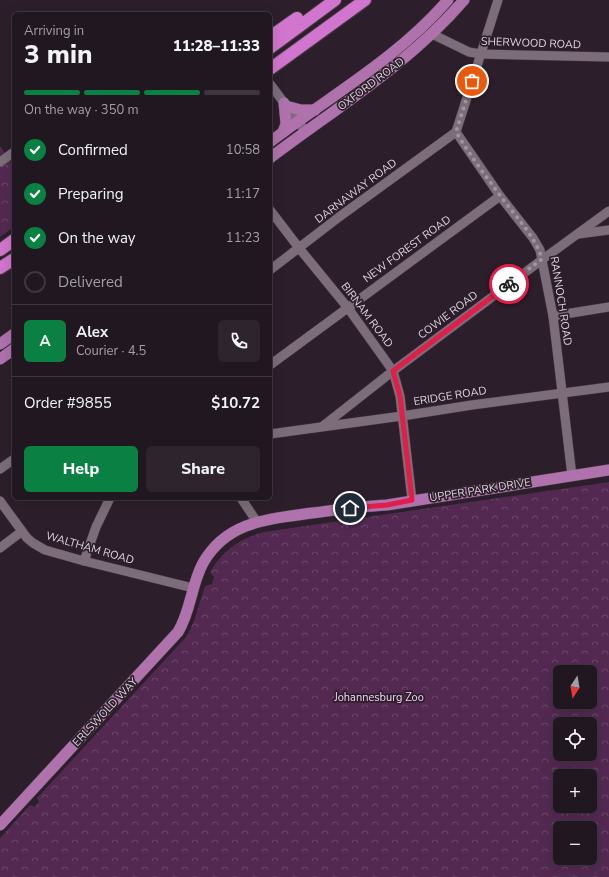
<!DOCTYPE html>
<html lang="en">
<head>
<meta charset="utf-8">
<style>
  body { margin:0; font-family:"Nunito Sans",sans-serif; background:#2d242d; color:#f1f3f6; height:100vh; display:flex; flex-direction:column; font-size:15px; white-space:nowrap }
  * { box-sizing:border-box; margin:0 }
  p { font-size:13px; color:#a29fa5 }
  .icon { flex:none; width:22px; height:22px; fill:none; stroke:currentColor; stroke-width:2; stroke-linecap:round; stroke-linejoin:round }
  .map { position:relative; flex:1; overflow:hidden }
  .side { position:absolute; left:12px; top:12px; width:260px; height:488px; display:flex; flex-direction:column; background:#211720; border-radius:6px; box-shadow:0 4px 16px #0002,0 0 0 1px #3e363e }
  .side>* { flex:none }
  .needle { width:26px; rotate:192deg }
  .buttons { position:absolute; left:553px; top:665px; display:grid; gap:8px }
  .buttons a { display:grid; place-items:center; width:44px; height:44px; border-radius:6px; background:#211720; box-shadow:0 4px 16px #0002,0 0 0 1px #3e363e; font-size:20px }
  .pin { position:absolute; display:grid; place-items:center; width:34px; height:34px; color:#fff; margin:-17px; border:2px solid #fff; border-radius:50%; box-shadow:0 1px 4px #0007 }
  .courier { position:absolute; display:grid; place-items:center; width:40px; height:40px; margin:-20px; border:3px solid #e11d48; border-radius:50%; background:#fff; color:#222; box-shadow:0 1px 5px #0007 }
  .head em { font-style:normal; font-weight:800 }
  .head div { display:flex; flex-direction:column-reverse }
  .head { display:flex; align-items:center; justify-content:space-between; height:68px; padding:0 12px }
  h1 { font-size:26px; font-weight:800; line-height:30px }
  .bar { display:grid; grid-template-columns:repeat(4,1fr); gap:6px 4px; align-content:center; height:48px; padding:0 12px }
  .bar i { height:5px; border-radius:3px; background:#3e363e }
  .bar .current { background:#0b8043 }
  .bar p { grid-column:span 4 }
  .line { display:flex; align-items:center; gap:10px; padding:0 12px; border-top:1px solid #3e363e }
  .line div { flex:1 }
  .round { display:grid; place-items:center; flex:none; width:42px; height:42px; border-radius:6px; background:#2d242d }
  ol { padding:0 12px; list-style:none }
  li { display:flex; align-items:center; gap:12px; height:44px }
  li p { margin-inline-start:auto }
  li .icon { padding:4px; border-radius:50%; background:#0b8043; color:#fff; stroke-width:4 }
  li:last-child { color:#a29fa5 }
  li i { width:22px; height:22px; border:2px solid #3e363e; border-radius:50% }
  .action { display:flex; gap:8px; margin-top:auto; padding:8px 12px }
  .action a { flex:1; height:46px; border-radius:6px; background:#0b8043; color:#fff; font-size:16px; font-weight:800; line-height:46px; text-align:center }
  .action a+a { background:#2d242d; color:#f1f3f6 }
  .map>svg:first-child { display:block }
  .forest { fill:url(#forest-crowns); fill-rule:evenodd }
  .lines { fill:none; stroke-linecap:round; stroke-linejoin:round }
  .minor-casing { stroke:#453a44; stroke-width:10 }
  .major-casing { stroke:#453a44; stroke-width:12 }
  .highway-casing { stroke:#453a44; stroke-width:14 }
  .minor { stroke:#7d6d7b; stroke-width:9 }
  .major { stroke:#b072ad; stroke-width:11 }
  .highway { stroke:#d275ce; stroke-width:12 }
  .done { stroke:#a0969f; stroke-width:4; stroke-dasharray:0 7.2 }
  .route { stroke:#e11d48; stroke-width:5 }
  .labels { text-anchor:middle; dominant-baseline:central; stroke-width:3.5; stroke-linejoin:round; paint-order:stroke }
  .street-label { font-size:11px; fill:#dfd6de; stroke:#2c1f2b }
  .park-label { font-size:11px; fill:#f7d1f4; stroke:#2c1f2b }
</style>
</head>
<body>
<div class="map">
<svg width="609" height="877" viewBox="0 0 609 877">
  <defs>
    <pattern id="forest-crowns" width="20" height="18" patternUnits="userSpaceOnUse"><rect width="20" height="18" fill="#532952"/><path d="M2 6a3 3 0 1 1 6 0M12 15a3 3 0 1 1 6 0" fill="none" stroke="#6b476a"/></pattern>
  </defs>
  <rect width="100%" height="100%" fill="#2c1f2b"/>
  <g class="forest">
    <polygon points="0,146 14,167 14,227 0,237"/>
    <path d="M 609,482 L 609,877 L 0,877 L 0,838 L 30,805 L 34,807 L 39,802 L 37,798 L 187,636 L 194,621 L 205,586 L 212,584 L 214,577 L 210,572 C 223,550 239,539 264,532 ZM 560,672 L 590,672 L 590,702 L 560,702 ZM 560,724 L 590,724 L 590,754 L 560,754 ZM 560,776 L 590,776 L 590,806 L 560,806 ZM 560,828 L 590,828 L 590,858 L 560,858 Z"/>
  </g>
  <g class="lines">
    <g class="minor-casing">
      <g id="minor">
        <polyline points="432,34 469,52 481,54 609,57"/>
        <polyline points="270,84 306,132"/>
        <polyline points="456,132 500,196 533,238 540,250 553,316 572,476"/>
        <polyline points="456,132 498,0"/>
        <polyline points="0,162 14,152"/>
        <polyline points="270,210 299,248 348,308 393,371 400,396 412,500"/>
        <polyline points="578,234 609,230"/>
        <polyline points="270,270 339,217 456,132"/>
        <polyline points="553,316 609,307"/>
        <polyline points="270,365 500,196"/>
        <polyline points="323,426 393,371 543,259 609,211"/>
        <polyline points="270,434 402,416 472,405 609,387"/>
        <polyline points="0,469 14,459"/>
        <polyline points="241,498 257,522"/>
        <polyline points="0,501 27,538 33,543 45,550 84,561 193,588"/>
        <polyline points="0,548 21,532"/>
        <polyline points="84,561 96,527 110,498"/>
      </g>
    </g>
    <g class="major-casing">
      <g id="major">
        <polyline points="286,106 301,110 315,110"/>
        <polyline points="283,132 286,124 284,103"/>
        <path d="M 270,142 C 330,96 398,58 448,0"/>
        <path d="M 270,158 C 336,108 409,64 464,0"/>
        <polyline points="0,344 14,334"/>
        <polyline points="0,359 14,349"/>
        <path d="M 0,825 L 178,632 C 191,611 191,585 203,563 C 227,521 269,519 312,513 C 337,510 362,506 387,505 L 609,470"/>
      </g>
    </g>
    <g class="highway-casing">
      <g id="highway">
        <polyline points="270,37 297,18"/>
        <polyline points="270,48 335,0"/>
        <polyline points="270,69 365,0"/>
        <polyline points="0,250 14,240"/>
        <polyline points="0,268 14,259"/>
      </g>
    </g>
    <use href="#minor" class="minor"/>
    <use href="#major" class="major"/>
    <use href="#highway" class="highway"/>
  </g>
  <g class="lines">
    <path class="done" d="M 472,81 L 456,132 C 470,155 486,177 502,198 C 516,217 535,236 542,259 L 509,284"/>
    <polyline class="route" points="350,508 387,505 412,500 400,396 393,371 509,284"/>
  </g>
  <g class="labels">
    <g class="street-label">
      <text transform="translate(531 43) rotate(2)">SHERWOOD ROAD</text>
      <text transform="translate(371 84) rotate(-37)">OXFORD ROAD</text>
      <text transform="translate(356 191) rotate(-37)">DARNAWAY ROAD</text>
      <text transform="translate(407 249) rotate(-36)">NEW FOREST ROAD</text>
      <text transform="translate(561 301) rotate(81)">RANNOCH ROAD</text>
      <text transform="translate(367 315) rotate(53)">BIRNAM ROAD</text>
      <text transform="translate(448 315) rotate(-37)">COWIE ROAD</text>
      <text transform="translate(450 396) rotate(-9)">ERIDGE ROAD</text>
      <text transform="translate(480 490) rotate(-9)">UPPER PARK DRIVE</text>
      <text transform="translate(90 548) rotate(16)">WALTHAM ROAD</text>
      <text transform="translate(105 712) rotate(-47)">ERLSWOLD WAY</text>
    </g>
    <g class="park-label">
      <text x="379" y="697">Johannesburg Zoo</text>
    </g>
  </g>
</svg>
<div class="buttons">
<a><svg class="needle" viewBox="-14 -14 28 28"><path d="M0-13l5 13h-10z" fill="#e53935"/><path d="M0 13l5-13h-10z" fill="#a29fa5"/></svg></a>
<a><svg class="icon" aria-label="locate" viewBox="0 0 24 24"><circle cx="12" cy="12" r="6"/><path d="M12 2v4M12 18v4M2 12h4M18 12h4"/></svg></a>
<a>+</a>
<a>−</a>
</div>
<div class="pin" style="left:472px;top:81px;background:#ea580c"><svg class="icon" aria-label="bag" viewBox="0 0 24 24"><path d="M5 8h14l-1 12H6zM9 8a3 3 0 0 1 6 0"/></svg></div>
<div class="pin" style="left:350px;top:508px;background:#1f2937"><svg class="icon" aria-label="home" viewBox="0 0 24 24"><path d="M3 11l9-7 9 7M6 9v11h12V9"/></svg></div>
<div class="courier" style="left:509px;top:284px"><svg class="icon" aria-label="bike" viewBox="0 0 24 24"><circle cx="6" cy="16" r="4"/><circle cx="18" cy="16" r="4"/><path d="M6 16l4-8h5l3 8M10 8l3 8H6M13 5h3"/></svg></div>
<section class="side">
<div class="head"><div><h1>3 min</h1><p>Arriving in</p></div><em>11:28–11:33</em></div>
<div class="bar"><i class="current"></i><i class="current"></i><i class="current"></i><i></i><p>On the way · 350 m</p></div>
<ol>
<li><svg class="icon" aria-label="check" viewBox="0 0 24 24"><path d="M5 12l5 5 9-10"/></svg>Confirmed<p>10:58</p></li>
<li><svg class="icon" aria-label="check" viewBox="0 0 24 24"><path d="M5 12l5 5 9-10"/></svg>Preparing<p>11:17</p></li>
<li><svg class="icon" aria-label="check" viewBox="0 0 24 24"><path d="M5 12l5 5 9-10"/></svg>On the way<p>11:23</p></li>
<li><i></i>Delivered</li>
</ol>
<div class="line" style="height:72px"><b class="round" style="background:#0b8043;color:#fff">A</b><div><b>Alex</b><p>Courier · 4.5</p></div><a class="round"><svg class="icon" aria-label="phone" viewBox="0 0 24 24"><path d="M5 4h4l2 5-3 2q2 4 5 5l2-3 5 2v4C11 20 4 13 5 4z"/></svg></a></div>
<div class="line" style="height:52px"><div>Order #9855</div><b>$10.72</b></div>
<div class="action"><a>Help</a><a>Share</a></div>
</section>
</div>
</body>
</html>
